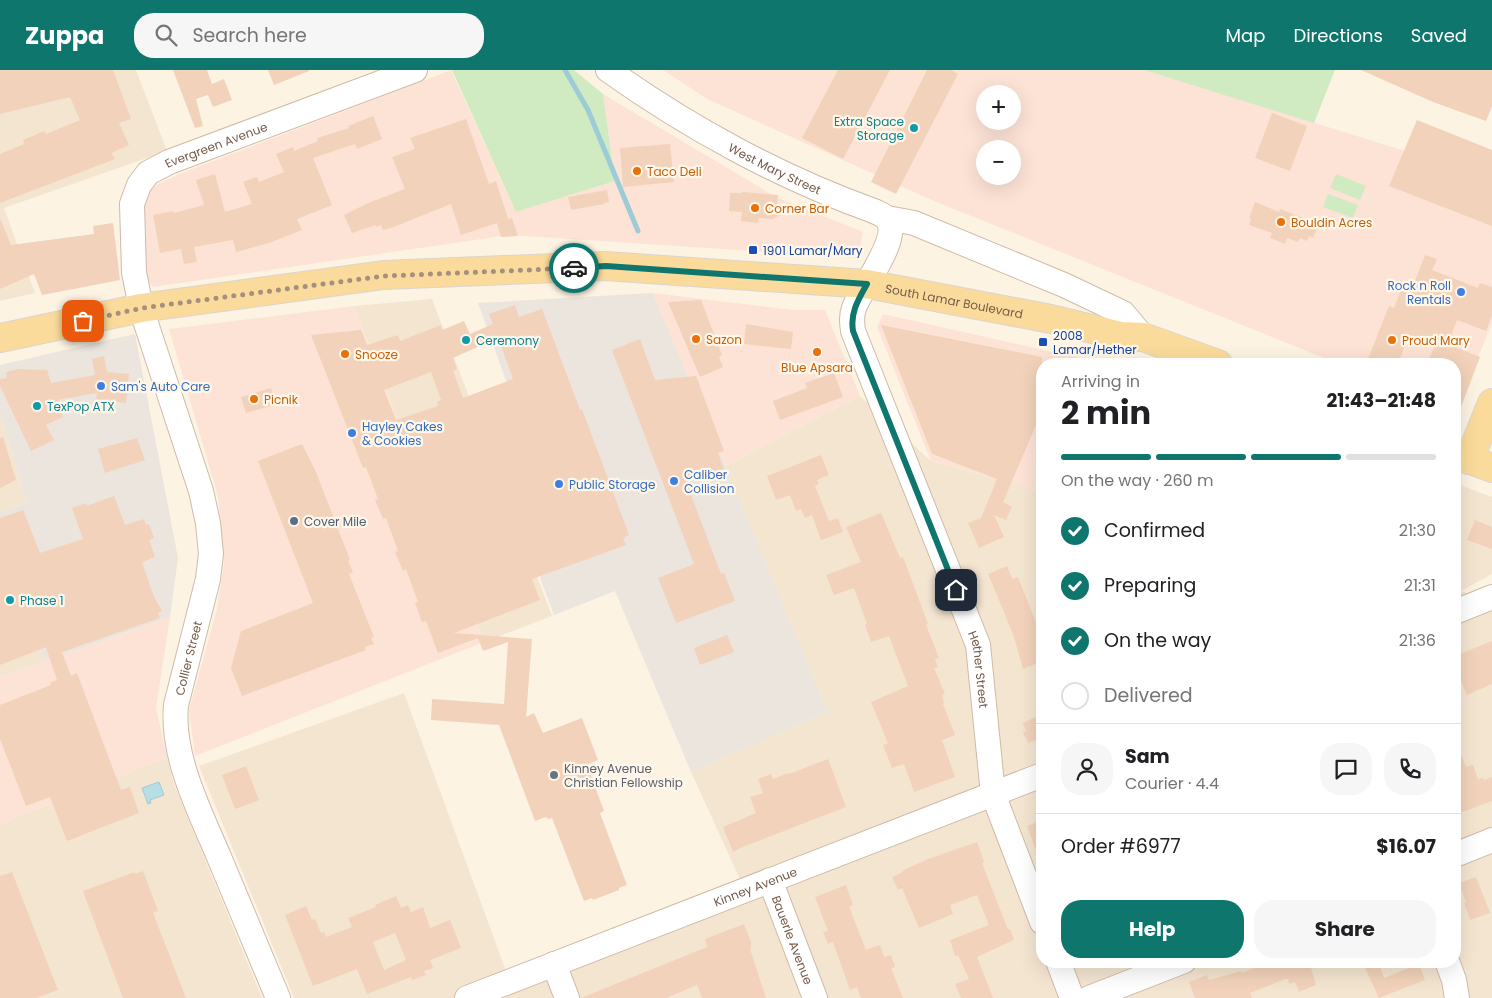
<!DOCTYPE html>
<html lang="en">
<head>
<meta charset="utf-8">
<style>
  body { margin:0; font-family:Poppins,sans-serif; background:#f6f6f6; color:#202124; height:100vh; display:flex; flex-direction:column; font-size:19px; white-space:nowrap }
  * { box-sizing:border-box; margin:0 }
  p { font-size:16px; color:#757577 }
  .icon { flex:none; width:28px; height:28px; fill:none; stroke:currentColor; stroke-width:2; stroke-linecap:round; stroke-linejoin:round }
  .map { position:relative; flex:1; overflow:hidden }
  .drawer { position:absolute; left:1036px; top:288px; width:425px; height:610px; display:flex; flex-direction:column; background:#fff; border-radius:20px; box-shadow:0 5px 20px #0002 }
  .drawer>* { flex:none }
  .controls { position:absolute; left:976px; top:15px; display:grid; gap:10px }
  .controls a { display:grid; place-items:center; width:45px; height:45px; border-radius:50%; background:#fff; box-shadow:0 5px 20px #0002; font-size:25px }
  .pin { position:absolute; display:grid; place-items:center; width:42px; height:42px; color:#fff; margin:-21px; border-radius:10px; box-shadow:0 2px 8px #0006 }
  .courier { position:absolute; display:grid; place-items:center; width:50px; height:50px; margin:-25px; border:4px solid #0f766e; border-radius:50%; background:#fff; color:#222; box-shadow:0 1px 6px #0007 }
  .overview em { font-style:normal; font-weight:700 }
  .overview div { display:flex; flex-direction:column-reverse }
  .overview { display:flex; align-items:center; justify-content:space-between; height:85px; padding:0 25px }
  h1 { font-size:32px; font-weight:700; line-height:38px }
  .bar { display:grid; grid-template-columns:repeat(4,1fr); gap:8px 5px; align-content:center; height:60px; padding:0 25px }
  .bar i { height:6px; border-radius:4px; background:#e0e0e0 }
  .bar .active { background:#0f766e }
  .bar p { grid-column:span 4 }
  .line { display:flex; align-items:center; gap:12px; padding:0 25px; border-top:1px solid #e0e0e0 }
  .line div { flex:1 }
  .round { display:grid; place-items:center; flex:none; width:52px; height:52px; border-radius:20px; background:#f6f6f6 }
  ol { padding:0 25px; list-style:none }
  li { display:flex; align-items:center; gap:15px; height:55px }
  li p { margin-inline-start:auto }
  li .icon { padding:5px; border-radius:50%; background:#0f766e; color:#fff; stroke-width:4 }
  li:last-child { color:#757577 }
  li i { width:28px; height:28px; border:2px solid #e0e0e0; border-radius:50% }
  .button { display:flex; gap:10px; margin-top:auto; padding:10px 25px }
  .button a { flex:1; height:58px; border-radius:20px; background:#0f766e; color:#fff; font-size:20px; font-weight:700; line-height:58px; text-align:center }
  .button a+a { background:#f6f6f6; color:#202124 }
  header { display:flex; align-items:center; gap:30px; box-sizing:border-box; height:70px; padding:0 25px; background:#0f766e; color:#fff }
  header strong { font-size:24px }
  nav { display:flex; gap:28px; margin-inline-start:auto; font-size:18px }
  .search { width:350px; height:45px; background:#f6f6f6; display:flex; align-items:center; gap:12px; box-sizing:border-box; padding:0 18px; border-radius:20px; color:#757577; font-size:19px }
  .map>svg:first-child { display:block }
  .residential { fill:#f4e5d1 }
  .commercial { fill:#fde3d6; fill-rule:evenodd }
  .industrial { fill:#ebe5de }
  .green { fill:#d0eac1 }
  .water { fill:#b7dde6; stroke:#9dccd7 }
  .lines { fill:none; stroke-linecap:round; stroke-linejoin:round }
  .stream { stroke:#9dccd7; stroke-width:5 }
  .building { fill:#f2d2ba; fill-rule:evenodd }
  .minor-casing { stroke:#cebba9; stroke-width:26 }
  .major-casing { stroke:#dbd4d0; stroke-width:30 }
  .minor { stroke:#fff; stroke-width:24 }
  .major { stroke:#fbdb9b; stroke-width:28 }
  .done { stroke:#a4907f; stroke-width:5; stroke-dasharray:0 9 }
  .route { stroke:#0f766e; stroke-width:6 }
  .culture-dot { fill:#0f9aa8; stroke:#fff7e9; stroke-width:2 }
  .food-dot { fill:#e8710a; stroke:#fff7e9; stroke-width:2 }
  .transit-dot { fill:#1a4fb4; stroke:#fff7e9; stroke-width:2 }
  .shop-dot { fill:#3f7fe0; stroke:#fff7e9; stroke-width:2 }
  .service-dot { fill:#5c6f8a; stroke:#fff7e9; stroke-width:2 }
  .worship-dot { fill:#6b7280; stroke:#fff7e9; stroke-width:2 }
  .labels { text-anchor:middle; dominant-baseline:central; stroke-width:4.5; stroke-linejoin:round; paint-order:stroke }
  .culture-label { font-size:12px; fill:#0d838f; stroke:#fff7e9; text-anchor:start }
  .street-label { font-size:12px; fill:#745a49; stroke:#fff7e9 }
  .food-label { font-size:12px; fill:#c56008; stroke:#fff7e9; text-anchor:start }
  .transit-label { font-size:12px; fill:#164399; stroke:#fff7e9; text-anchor:start }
  .shop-label { font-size:12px; fill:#366cbe; stroke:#fff7e9; text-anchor:start }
  .service-label { font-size:12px; fill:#4e5e75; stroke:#fff7e9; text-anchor:start }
  .worship-label { font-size:12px; fill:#5b616d; stroke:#fff7e9; text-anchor:start }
</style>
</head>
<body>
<header>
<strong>Zuppa</strong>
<div class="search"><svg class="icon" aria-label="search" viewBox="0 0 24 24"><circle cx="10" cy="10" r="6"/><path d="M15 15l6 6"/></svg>Search here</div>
<nav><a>Map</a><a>Directions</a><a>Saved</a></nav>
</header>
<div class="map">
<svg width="1492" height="928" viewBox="0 0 1492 928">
  <rect width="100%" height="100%" fill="#fcf3e3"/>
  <g class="residential">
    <polygon points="0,0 136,0 167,81 4,138 35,223 0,231"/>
    <polygon points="432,229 552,546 484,572 354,236"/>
    <polygon points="860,326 931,391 1042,422 1042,891 1455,891 1455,413 1492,427 1492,504 1461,521 1492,533 1492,928 294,928 199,696 404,623 514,923 750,831 691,702 828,642 725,396"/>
    <polygon points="0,344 27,433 0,442"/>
    <polygon points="0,471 45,591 0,607"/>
    <polygon points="167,687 174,714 262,928 0,928 0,754"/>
  </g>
  <g class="commercial">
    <polygon points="451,0 516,142 615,111 603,24 776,127 863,162 857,188 509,165 153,217 147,208 141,134 154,116 182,103"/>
    <path d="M 663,0 L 1144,0 L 1492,108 L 1492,253 L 1456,341 L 1455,294 L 1339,294 L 934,131 L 707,29 ZM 985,24 L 1012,24 L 1012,51 L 985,51 ZM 985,79 L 1012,79 L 1012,106 L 985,106 Z"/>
    <polygon points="653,223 793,240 825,240 860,326 725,396"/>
    <polygon points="354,236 484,572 195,686 189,640 217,539 224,493 218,426 169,259"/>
    <polygon points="883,244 1106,294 1042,294 1042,422 931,391 877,257"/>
    <polygon points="170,547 156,638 167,687 0,754 0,607"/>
  </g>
  <g class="industrial">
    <polygon points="653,223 828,642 691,702 615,521 554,545 485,360 519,347 478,233"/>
    <polygon points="135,264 178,488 170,547 45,591 0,471 0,442 27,433 0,344 0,295"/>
  </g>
  <g class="green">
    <polygon points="452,0 574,0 603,24 615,111 516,142"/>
    <polygon points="1144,0 1335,0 1314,53"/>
    <polygon points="1336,104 1366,116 1360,130 1330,118"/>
    <polygon points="1328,124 1358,135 1353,148 1323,137"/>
  </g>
  <polygon class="water" points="159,712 164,725 150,730 151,733 148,734 142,718"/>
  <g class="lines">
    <polyline class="stream" points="565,0 588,40 638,161"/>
  </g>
  <g class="building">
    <polygon points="0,0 113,0 131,49 119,53 129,75 111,83 115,89 0,133 0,84 24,74 23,70 44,61 46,64 80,50 70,27 0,44"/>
    <polygon points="173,0 207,0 212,14 224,9 232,30 213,37 208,25 196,29 203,56 195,58"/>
    <polygon points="268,0 309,0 309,1 274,15"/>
    <polygon points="838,0 890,0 843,89 802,68"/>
    <polygon points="927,0 951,0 958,4 896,124 871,112"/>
    <polygon points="1361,0 1492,0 1492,36 1486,51 1433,32"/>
    <polygon points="1272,43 1307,56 1290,101 1255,88"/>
    <polygon points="373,46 382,69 357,79 355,74 313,88 332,135 297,149 302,160 269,173 236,182 233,170 194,177 197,192 184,194 181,179 160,183 153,145 174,141 174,143 204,135 196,110 215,104 225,142 252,134 243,112 257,107 259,112 284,102 276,84 293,77 294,81 318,71 317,68 349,58 348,56"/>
    <polygon points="466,49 489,114 496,111 508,149 512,148 518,166 501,167 497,153 461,165 451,134 391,158 383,160 381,155 376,157 376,155 352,163 344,145 368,133 405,119 392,87 415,79 410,68"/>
    <polygon points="1417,50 1492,80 1492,156 1389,116"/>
    <polygon points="670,74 674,112 623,117 620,78"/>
    <polygon points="607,120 609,132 603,133 604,134 571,140 568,127"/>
    <polygon points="742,122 778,125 777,135 784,135 780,145 773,149 759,148 758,153 741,151 742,142 729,141 730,123 742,123"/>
    <polygon points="1255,132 1279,142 1280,139 1319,154 1313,168 1309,166 1307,171 1300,168 1298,172 1287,168 1285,174 1270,168 1272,163 1249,155 1251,149 1249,148"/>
    <polygon points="0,148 11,175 94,164 93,156 113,153 120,210 42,225 34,204 0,219"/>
    <polygon points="1425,185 1437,189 1432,200 1478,218 1480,213 1492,217 1492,246 1486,261 1457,250 1448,274 1480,287 1456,350 1455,294 1427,294 1434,277 1408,267 1398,294 1366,294 1389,236 1394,238 1401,220 1410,224"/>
    <polygon points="701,230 722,285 719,287 723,297 700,307 668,232"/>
    <path d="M 515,235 L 519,247 L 542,239 L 580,340 L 582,339 L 629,465 L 623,468 L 626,475 L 532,509 L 540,530 L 454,563 L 532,569 L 526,647 L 534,643 L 543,663 L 582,648 L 598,690 L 587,695 L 604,741 L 600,743 L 627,815 L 619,818 L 619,820 L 593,830 L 592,828 L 584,831 L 552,748 L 548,749 L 546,747 L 535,751 L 499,655 L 431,650 L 432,629 L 504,634 L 508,572 L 483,581 L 478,568 L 438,583 L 426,551 L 422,552 L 415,533 L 418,532 L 406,499 L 403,501 L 395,482 L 398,481 L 386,448 L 383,449 L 375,430 L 378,429 L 366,397 L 363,398 L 311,265 L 361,260 L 367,275 L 398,265 L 400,271 L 441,255 L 442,260 L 464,251 L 470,264 L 493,254 L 489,244 ZM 498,268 L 513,309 L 463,328 L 453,301 L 457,299 L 453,288 ZM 431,302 L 441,330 L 437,332 L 438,336 L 396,350 L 384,320 Z"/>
    <polygon points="746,254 793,262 791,279 744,274"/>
    <polygon points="881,255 1042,287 1042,341 1003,432 1012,437 1006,450 994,445 1004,467 979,478 968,453 981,448 997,409 932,384"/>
    <polygon points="640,269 655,310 696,306 724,381 718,383 724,399 686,412 721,504 724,503 735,531 676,553 658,508 694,494 612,280"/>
    <polygon points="104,286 107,302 129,304 126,333 96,329 97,323 57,330 63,347 46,355 54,370 31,381 0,316 0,309 7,308 6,302 19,299 47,300 51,313 95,305 92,289"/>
    <polygon points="834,303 843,327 780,350 773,331 807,318 805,313"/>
    <polygon points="271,318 274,330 272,331 274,335 246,343 241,327"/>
    <polygon points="3,367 16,410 0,418 0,368"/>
    <polygon points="137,368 145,390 105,403 98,379"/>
    <polygon points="302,374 316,402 350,490 348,491 353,502 349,504 374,567 371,568 374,574 365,577 366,580 242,626 231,598 241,561 313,533 258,391"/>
    <polygon points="821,385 829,405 817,410 819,414 815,416 829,451 838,448 843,462 821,470 812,445 805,448 801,439 796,441 790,425 776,430 767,406"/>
    <polygon points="114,426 125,455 144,449 146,455 149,454 154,468 149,470 155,487 142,492 154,527 162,541 158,543 160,548 62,582 71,606 77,603 121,720 130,717 139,743 67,771 50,727 26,736 0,669 0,635 51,615 50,613 57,610 46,577 0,595 0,448 23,440 40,483 83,469 72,438 86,433 87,436"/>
    <polygon points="881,443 900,488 903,487 928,554 926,555 939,588 935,589 938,597 934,598 945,624 942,625 944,633 943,634 955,665 942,670 955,707 914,722 904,694 892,698 883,675 888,673 871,632 908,616 889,566 871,572 865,555 867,554 854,518 834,525 826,505 861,492 846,457"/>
    <polygon points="1475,450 1492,457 1492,479 1467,470"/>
    <polygon points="1007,496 1012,509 1018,507 1042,568 1042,591 1023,599 1013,564 988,504"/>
    <polygon points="727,565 734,582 700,595 694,578"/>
    <polygon points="1492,571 1492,614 1467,625 1455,597 1455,586"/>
    <polygon points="1042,644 1042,668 1028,673 1023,662 1026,661 1023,653"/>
    <polygon points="1455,670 1466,697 1473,695 1478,709 1483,708 1484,710 1492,707 1492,731 1462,742 1459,735 1455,737"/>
    <polygon points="828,689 846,737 745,776 733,782 723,757 756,743 750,727 763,723 758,709 771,704 773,709 788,703 789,704"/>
    <polygon points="246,696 259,730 235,739 222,705"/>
    <polygon points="1042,750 1042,794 1041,794 1027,756"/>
    <polygon points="977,772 984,792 982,793 1008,860 1010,859 1014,870 977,887 993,928 961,928 955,914 969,909 958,885 955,886 950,870 989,855 977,825 950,835 953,844 919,858 902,818 898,820 892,807 903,802 902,801 928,789"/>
    <polygon points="143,801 158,841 153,843 186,928 123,928 83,821 135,802 135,804"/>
    <polygon points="12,802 58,920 36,928 0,928 0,806"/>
    <polygon points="1476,807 1490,843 1470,850 1464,833 1466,832 1459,813"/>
    <polygon points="846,815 853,835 849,837 866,880 880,875 884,887 891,885 895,897 891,898 903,928 861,928 857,917 850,920 833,872 828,874 823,862 828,861 815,827"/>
    <path d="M 396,826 L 401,838 L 408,835 L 411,842 L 423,837 L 430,858 L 450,850 L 461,878 L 430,890 L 433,898 L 424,901 L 426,905 L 412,910 L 411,907 L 367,924 L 357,899 L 313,916 L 285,845 L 306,836 L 312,850 L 315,849 L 321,863 L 324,862 L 326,867 L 352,857 L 348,848 L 376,837 L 375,835 ZM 395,863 L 406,890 L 384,900 L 373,872 Z"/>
    <polygon points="744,854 751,872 751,878 750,879 766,928 702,928 697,915 666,928 581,928 707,877 705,869"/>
    <polygon points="1273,891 1309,891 1316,915 1299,922 1295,912 1289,914 1288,909 1285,909 1250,923 1252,928 1195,928 1189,912 1207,905 1209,910 1241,901 1242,903"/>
    <polygon points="1362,891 1378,891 1384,908 1419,894 1425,910 1379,928"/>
  </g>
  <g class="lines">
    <g class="minor-casing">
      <g id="minor">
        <path id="s1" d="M 608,0 C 688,57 781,108 874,141 C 878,143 884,145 887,149 C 902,168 861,218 854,238 C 851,246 852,253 853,261 L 978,575 L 993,724 L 1042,852"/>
        <polyline points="887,148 914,153 1064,215 1123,243 1143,267"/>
        <polyline points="1455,542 1492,527"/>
        <polyline points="1455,785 1492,770"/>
        <path id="s2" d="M 770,810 L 815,928"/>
        <polyline points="1058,891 1072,928"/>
        <polyline points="1447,891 1454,910 1457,928"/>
        <polyline points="554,894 567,928"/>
        <path id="s3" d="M 278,928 C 258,881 239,834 219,787 C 200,742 171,686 176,635 L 208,509 L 211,484 L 208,453 L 201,421 L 141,238 L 134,202 L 132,134 L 139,115 L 148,103 L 169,92 L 415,0"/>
        <path id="s4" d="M 467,928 L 1042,705"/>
        <polyline points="1089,928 1184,891"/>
      </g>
    </g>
    <g class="major-casing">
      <g id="major">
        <path id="s5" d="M 0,268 L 141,238 L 384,205 L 605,196 L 867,214 L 1051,249 L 1121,266 L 1143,267 L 1218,294"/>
        <polyline points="1455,384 1492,398"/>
        <polyline points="1469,390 1492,333"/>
      </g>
    </g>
    <use href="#minor" class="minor"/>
    <use href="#major" class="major"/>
  </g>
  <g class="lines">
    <polyline class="done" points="83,251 142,238 384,206 574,198"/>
    <path class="route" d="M 574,198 L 606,196 L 867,214 C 858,230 850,243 853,261 L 956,520"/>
  </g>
  <g class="culture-dot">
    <circle cx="914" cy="58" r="5"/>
    <circle cx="466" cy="270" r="5"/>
    <circle cx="37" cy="336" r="5"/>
    <circle cx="10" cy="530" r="5"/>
  </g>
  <g class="food-dot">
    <circle cx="637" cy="101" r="5"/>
    <circle cx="755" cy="138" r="5"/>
    <circle cx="1281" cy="152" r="5"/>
    <circle cx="696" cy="269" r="5"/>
    <circle cx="1392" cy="270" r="5"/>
    <circle cx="817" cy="282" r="5"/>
    <circle cx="345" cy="284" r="5"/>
    <circle cx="254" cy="329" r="5"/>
  </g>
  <g class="transit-dot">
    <rect x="748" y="175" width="10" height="10" rx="2.5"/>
    <rect x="1038" y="267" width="10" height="10" rx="2.5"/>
  </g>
  <g class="shop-dot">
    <circle cx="1461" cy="222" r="5"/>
    <circle cx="101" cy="316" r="5"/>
    <circle cx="352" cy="363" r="5"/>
    <circle cx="674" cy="411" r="5"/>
    <circle cx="559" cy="414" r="5"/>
  </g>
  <circle class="service-dot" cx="294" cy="451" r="5"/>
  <circle class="worship-dot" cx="554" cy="705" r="5"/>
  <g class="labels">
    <g class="culture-label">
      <text x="904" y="51" text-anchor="end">Extra Space<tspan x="904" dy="14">Storage</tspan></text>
      <text x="476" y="270">Ceremony</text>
      <text x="47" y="336">TexPop ATX</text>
      <text x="20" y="530">Phase 1</text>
    </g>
    <g class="street-label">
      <text stroke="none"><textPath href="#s3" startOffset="938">Evergreen Avenue</textPath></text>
      <text stroke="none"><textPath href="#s1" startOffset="194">West Mary Street</textPath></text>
      <text stroke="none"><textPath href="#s5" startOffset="962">South Lamar Boulevard</textPath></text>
      <text stroke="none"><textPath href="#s3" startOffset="361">Collier Street</textPath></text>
      <text stroke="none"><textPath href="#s1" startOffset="801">Hether Street</textPath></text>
      <text stroke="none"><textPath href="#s4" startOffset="309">Kinney Avenue</textPath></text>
      <text stroke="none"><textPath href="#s2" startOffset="64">Bauerle Avenue</textPath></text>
    </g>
    <g class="food-label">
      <text x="647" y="101">Taco Deli</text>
      <text x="765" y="138">Corner Bar</text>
      <text x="1291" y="152">Bouldin Acres</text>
      <text x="706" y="269">Sazon</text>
      <text x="1402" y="270">Proud Mary</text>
      <text x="355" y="284">Snooze</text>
      <text x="817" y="297" text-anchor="middle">Blue Apsara</text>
      <text x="264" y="329">Picnik</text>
    </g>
    <g class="transit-label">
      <text x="763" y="180">1901 Lamar/Mary</text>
      <text x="1053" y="265">2008<tspan x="1053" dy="14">Lamar/Hether</tspan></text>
    </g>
    <g class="shop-label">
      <text x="1451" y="215" text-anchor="end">Rock n Roll<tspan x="1451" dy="14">Rentals</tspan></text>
      <text x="111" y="316">Sam's Auto Care</text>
      <text x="362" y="356">Hayley Cakes<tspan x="362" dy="14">&amp; Cookies</tspan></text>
      <text x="684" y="404">Caliber<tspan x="684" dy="14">Collision</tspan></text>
      <text x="569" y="414">Public Storage</text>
    </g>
    <g class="service-label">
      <text x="304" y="451">Cover Mile</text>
    </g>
    <g class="worship-label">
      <text x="564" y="698">Kinney Avenue<tspan x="564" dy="14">Christian Fellowship</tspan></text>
    </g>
  </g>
</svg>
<div class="controls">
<a>+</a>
<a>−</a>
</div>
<div class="pin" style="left:83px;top:251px;background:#ea580c"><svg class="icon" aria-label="bag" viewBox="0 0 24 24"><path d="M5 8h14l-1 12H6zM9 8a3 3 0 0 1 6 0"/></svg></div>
<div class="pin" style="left:956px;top:520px;background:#1f2937"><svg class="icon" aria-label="home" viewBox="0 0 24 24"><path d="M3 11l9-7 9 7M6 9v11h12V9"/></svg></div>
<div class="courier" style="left:574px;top:198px"><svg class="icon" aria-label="car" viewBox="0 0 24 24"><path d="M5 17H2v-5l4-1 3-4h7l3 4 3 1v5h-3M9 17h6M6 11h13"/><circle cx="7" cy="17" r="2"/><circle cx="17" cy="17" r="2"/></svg></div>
<section class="drawer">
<div class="overview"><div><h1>2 min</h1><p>Arriving in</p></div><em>21:43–21:48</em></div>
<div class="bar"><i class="active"></i><i class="active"></i><i class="active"></i><i></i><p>On the way · 260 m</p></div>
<ol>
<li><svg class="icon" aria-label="check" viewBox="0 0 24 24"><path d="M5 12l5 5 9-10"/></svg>Confirmed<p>21:30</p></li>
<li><svg class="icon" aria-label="check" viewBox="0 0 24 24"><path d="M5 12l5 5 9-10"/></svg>Preparing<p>21:31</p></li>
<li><svg class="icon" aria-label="check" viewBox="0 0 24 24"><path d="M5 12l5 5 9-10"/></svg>On the way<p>21:36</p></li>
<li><i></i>Delivered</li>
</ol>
<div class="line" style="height:90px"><a class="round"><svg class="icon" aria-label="person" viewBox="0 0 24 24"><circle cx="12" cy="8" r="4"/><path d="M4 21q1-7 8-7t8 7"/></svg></a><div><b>Sam</b><p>Courier · 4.4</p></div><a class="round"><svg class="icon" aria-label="chat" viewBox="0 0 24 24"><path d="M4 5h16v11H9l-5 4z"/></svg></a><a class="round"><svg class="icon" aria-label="phone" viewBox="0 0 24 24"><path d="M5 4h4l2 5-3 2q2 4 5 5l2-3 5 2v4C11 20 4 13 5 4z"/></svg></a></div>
<div class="line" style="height:65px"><div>Order #6977</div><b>$16.07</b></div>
<div class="button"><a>Help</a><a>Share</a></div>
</section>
</div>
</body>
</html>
